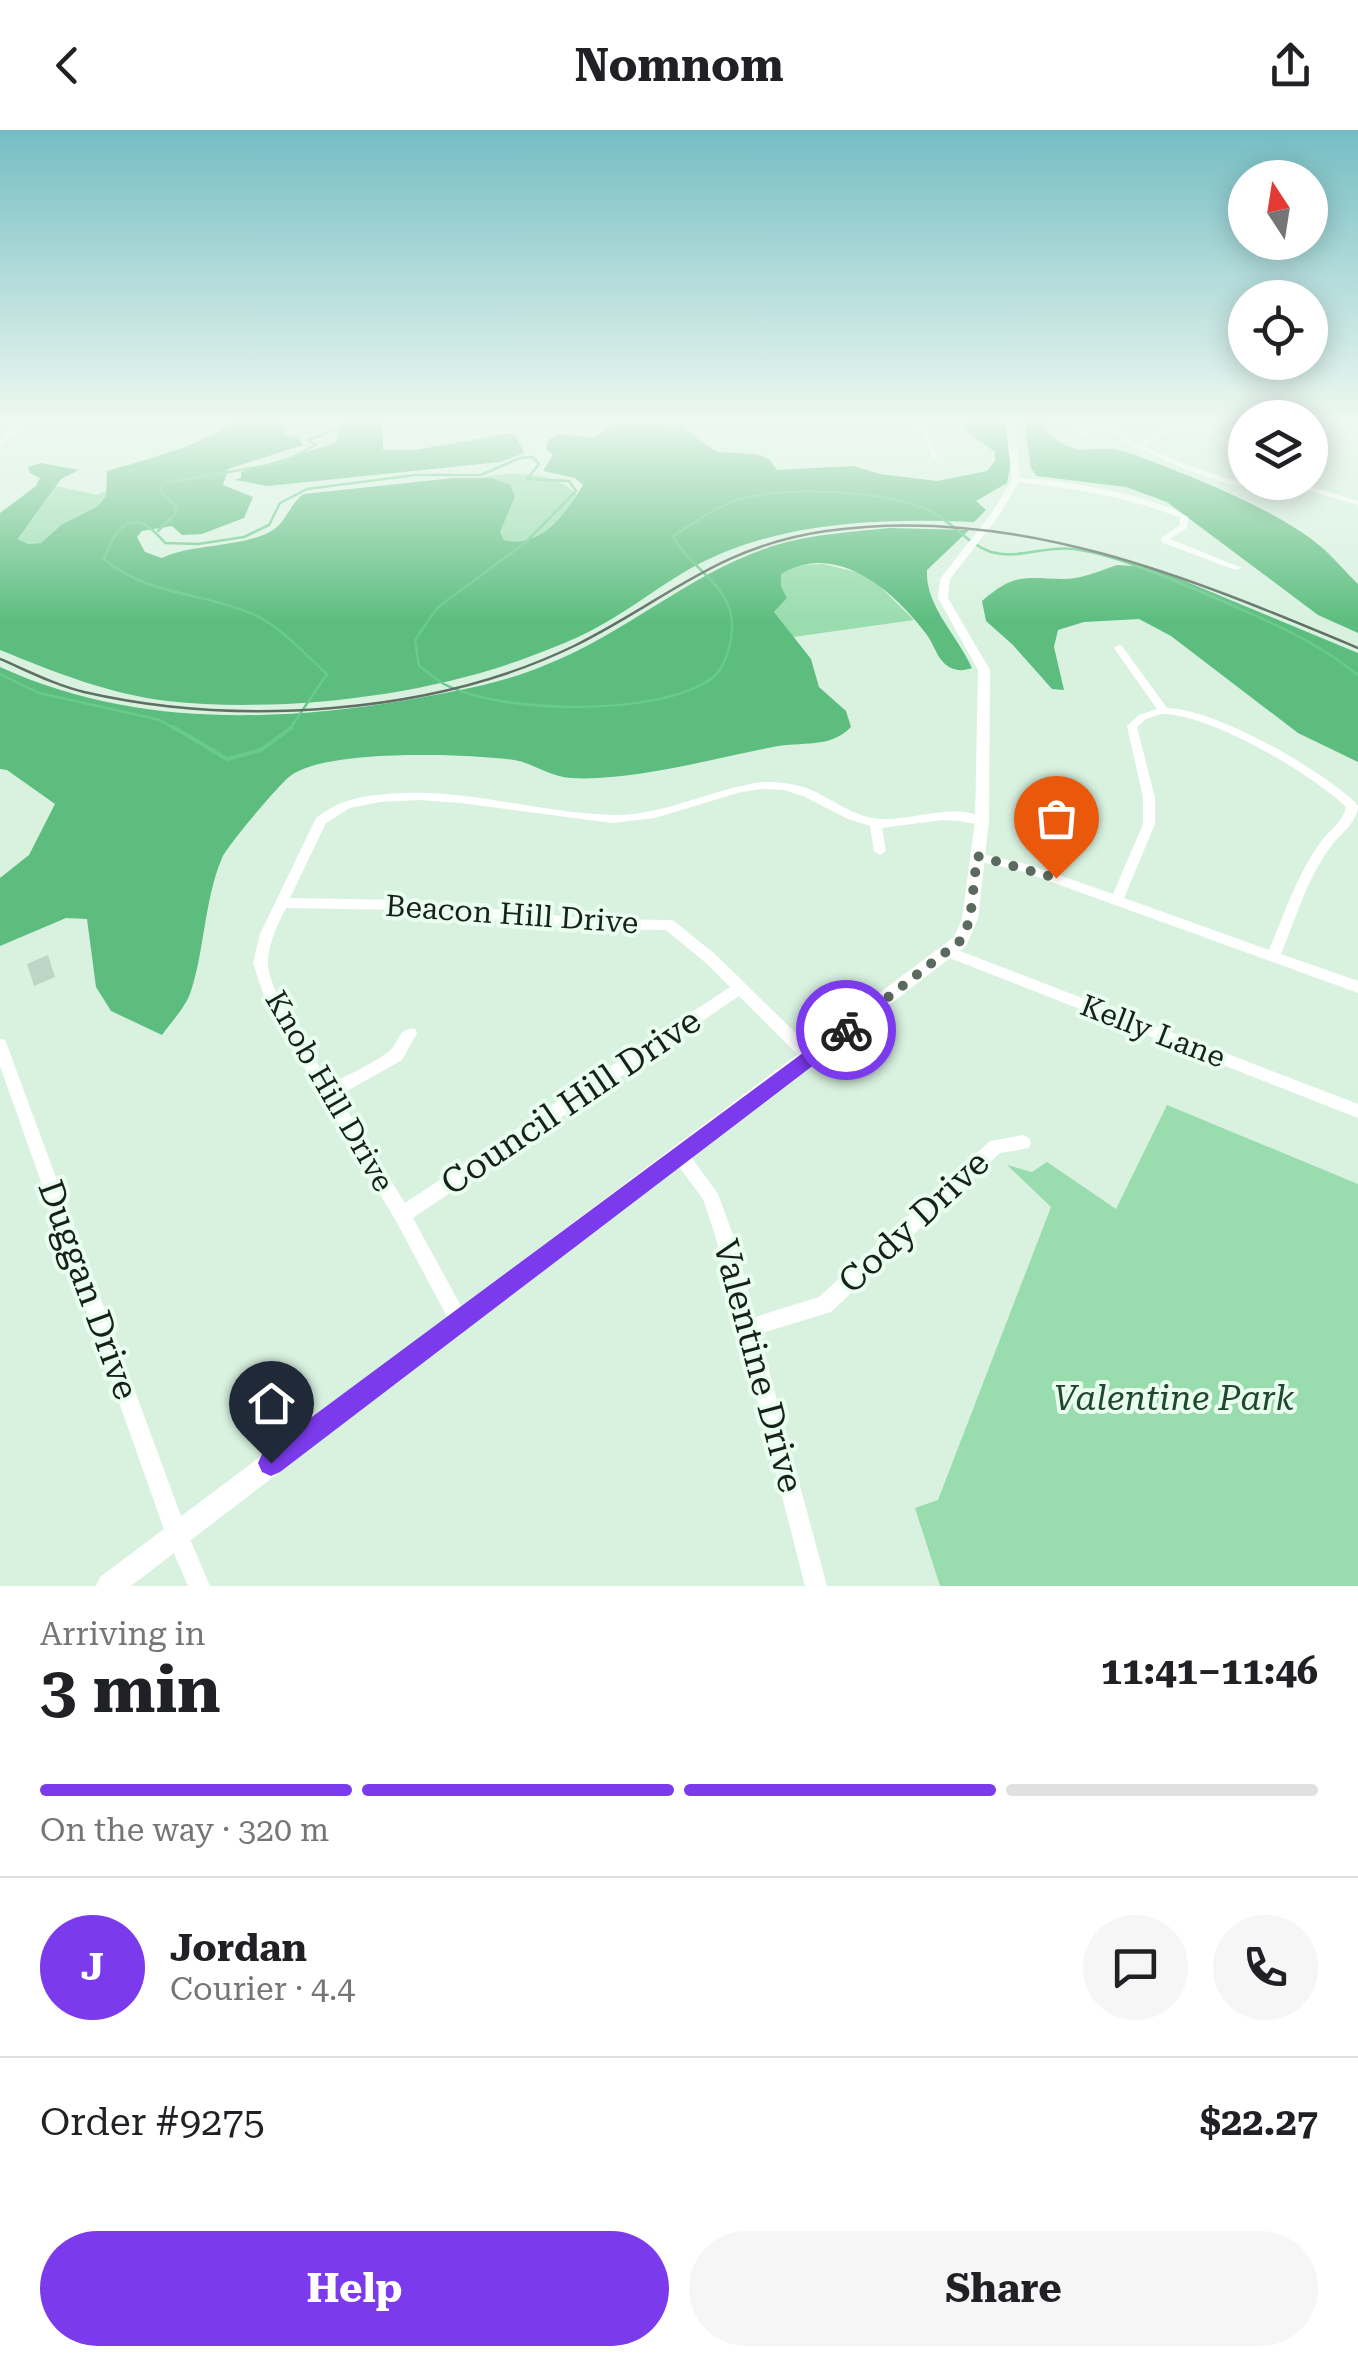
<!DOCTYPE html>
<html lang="en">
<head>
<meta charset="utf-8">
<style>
  body { margin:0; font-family:"Roboto Serif",serif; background:#f6f6f6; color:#202124; height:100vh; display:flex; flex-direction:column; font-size:38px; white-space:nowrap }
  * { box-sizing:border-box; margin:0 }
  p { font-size:32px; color:#757577 }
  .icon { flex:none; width:55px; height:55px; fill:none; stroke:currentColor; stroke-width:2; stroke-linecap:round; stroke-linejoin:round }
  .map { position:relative; height:1456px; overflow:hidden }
  .details { display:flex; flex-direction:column; background:#fff; flex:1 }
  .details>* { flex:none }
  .needle { width:65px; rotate:348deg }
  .controls { position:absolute; left:1228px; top:30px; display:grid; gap:20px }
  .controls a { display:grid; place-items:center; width:100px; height:100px; border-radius:50%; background:#fff; box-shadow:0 5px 25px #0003; font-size:50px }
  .pin { position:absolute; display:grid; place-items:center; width:85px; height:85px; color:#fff; margin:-102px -42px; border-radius:50% 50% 50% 0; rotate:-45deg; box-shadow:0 0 10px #0007 }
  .pin .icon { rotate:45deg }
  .courier { position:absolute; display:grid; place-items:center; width:100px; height:100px; margin:-50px; border:8px solid #7c3aed; border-radius:50%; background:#fff; color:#222; box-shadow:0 2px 12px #0007 }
  .head em { font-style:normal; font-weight:700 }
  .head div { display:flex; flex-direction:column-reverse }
  .head { display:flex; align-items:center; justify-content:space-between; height:170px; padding:0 40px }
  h1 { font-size:65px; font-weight:700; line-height:75px }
  .bar { display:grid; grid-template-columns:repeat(4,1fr); gap:15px 10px; align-content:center; height:120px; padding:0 40px }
  .bar i { height:12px; border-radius:8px; background:#e0e0e0 }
  .bar .current { background:#7c3aed }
  .bar p { grid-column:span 4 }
  .line { display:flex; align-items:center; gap:25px; padding:0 40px; border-top:2px solid #e0e0e0 }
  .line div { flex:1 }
  .round { display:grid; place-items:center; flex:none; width:105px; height:105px; border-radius:52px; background:#f6f6f6 }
  .button { display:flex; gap:20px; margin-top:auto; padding:20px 40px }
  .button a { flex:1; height:115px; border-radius:60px; background:#7c3aed; color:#fff; font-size:40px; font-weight:700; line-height:115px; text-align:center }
  .button a+a { background:#f6f6f6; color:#202124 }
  header { display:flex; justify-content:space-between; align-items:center; height:130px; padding:0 40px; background:#fff; font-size:45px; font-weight:700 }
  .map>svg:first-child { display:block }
  .green { fill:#99dcae }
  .forest { fill:#5cbd7f }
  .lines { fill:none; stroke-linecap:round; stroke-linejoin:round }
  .stream-far1 { stroke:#69ca8b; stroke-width:2.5 }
  .stream { stroke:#69ca8b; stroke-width:4 }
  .building { fill:#bdd5c4 }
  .minor { fill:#fff; fill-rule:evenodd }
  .major { fill:#fff; fill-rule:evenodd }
  .rail { stroke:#607065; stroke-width:2.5 }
  .route { fill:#7c3aed }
  .done { stroke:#5b6a5f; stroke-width:10; stroke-dasharray:0 18 }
  .labels { text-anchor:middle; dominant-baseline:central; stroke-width:8; stroke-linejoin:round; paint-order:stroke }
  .street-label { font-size:30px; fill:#17201a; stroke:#eafeef }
  .near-street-label { font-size:35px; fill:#17201a; stroke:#eafeef }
  .near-park-label { font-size:35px; font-style:italic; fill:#20482f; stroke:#eafeef }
</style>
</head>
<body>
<header><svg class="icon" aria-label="back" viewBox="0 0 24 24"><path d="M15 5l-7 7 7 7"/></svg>Nomnom<svg class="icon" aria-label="share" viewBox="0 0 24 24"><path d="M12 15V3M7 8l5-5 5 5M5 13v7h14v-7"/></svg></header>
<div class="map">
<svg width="1358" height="1456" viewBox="0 0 1358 1456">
  <rect width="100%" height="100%" fill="#d9f2e0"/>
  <g class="green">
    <path d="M 507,344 C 533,344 559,345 577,365 C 561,390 536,418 504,410 L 500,402 L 515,367 L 483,347 Z"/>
    <polygon points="56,356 97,365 106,361 106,366 98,376 61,395 41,413 28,414 18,410"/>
    <polygon points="823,434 868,445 914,490 793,507 774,482 787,468 781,456 781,443 797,435"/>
    <polygon points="1167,975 1358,1054 1358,1456 940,1456 915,1378 938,1370 1051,1077 1007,1035 1032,1042 1047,1032 1116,1079"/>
  </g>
  <g class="forest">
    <path d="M 234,288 L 282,288 L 285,304 L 298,307 L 303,315 L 228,339 L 223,355 L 253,367 L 244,388 L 202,404 L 182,405 L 172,396 L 142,401 L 137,407 L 145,422 L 162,428 C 194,413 244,418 273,400 C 287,391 290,373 304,364 L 453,348 L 492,348 L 510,355 L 515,367 L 500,402 L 504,410 C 541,419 566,383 583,355 L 575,348 L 543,341 L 553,325 L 546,319 L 549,309 L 558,304 L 595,307 L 614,294 L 658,293 L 680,296 L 717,322 L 756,324 L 769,329 L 777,340 L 853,336 L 880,344 L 937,351 L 987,341 L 995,331 L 995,322 L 970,304 L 959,288 L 1004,288 L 1012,327 L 1007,353 L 976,371 L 986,380 L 974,392 C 880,388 778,391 693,437 C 662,454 634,477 603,494 C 580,508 552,518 526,528 C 420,567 279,583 167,571 C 109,564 54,542 0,520 L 0,383 L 36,356 L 40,348 L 30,343 L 28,337 L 41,333 L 79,340 L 61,349 L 18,409 L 28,414 L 41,413 L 61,395 L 98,376 L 106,366 L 107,341 C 135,333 220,311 234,288 Z"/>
    <polygon points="343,288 383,288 383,320 415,320 510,303 516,306 524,323 500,332 268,356 235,350 241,348 241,342 335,313"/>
    <path d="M 1024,288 L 1056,288 L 1042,297 C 1081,336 1091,310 1126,322 C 1180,341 1278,380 1320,416 C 1334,427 1345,442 1358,454 L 1358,503 L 1318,485 L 1167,372 L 1126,357 L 1037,346 L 1031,339 Z"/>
    <path d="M 889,398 L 969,400 L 927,440 C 925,476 958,506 972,538 C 963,541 957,541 949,537 C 937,530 935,516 927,505 C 895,462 837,410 781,444 L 781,456 L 787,468 L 774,482 L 811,529 L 819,557 L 846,581 L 851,597 C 830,619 802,611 773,617 C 717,628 627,652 571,648 C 550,647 533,633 514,630 C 469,624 323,618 289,647 C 277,657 228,715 222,728 C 204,771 205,818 191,861 C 186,877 171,892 162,905 L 111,881 L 96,857 L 87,789 L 66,788 L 0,816 L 0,748 L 29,725 L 55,674 L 7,640 L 0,639 L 0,537 C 127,595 267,593 402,571 C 451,562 502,554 548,534 C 628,502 694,440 776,415 C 813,404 852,402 889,398 Z"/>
    <path d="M 1117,435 L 1151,437 L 1358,523 L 1358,632 L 1298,603 L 1171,506 L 1139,489 L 1084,492 L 1058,500 L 1054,517 L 1064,560 L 1052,559 L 1013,515 L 986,491 L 982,471 C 1014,443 1024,448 1063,449 C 1081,449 1100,441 1117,435 Z"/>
  </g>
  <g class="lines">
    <g class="stream-far1">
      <polyline points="158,401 176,383 176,377 160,361 164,353 281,333 316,315 308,310 332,301 338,288"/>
      <polyline points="0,544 39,563 160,590 177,600"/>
      <path d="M 289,600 L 327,544 C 302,522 279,494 248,482 C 198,462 147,465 104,429 C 119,389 136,378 165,413 L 198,414 L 244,407 L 269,395 L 280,373 L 307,359 L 415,345 L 481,345 L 520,328 L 533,327 L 539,334 L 527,349 L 569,351 L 576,361 L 526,412 L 437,478 L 415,510 L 419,536 C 427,541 435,549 444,554 C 500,584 660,587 712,548 C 726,538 733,509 732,492 C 730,454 688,437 673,406 C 694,393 716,376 740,369 C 788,356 882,360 928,380 C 952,390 966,414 991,422 C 1019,430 1046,415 1074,419 C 1120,426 1162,446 1204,463 C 1258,487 1311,507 1358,545"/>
    </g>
    <polyline class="stream" points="173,597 227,629 261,620 292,597"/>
  </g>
  <polygon class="building" points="48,825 55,847 34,856 27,834"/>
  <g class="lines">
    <g class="minor">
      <polygon points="24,288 31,288 0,317 0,311"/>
      <polygon points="428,288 449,288 446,290"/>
      <polygon points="909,288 916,288 930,307 939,328 933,328 924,307"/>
      <path d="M 1185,288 L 1193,288 L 1245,322 L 1245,327 L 1199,298 L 1166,304 L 1145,317 L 1192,337 L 1233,350 L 1276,356 L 1297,352 L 1358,371 L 1358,375 L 1299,358 L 1276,360 L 1229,354 L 1187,340 L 1126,313 L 1116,303 L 1105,297 L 1085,298 L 1089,306 L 1086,308 L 1084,307 L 1078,297 C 1113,281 1114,304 1139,314 L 1162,301 L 1194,295 Z"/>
      <path d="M 1013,348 C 1058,348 1150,364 1188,387 L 1187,398 L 1170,409 L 1242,438 L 1235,440 L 1161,412 L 1161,408 L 1180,395 L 1180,388 C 1127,366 1072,358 1016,352 L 1012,350 Z"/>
      <path d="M 1119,515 L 1122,516 L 1167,578 C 1216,579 1320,639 1356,673 L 1358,676 C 1356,694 1343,701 1332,715 C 1308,746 1296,788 1281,824 L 1358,851 L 1358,863 L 1024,742 L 973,730 L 971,727 L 977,723 L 1030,735 L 1113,764 L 1143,694 L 1143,668 L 1127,596 L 1139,585 L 1157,579 L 1114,518 ZM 1161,584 C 1209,583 1312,644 1346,677 C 1343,692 1332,698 1323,709 C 1298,741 1285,783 1269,820 L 1124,768 L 1155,694 L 1155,668 L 1137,597 L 1146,589 Z"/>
      <path d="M 762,652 C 779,652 793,653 809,659 C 833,669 854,688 881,689 C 915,691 957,670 988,691 L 982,695 L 959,691 L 942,690 L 882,698 L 886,721 L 880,725 L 874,721 L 870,696 L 848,689 L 803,666 L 784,660 L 762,659 L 741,662 L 655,688 L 612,693 L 461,673 L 419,670 L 380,672 L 350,678 L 326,693 L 290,768 L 402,770 L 591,789 L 669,790 L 674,791 L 716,825 L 815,922 L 818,927 L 815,932 L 810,934 L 805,932 L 739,866 L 413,1088 L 468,1189 L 466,1196 L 459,1198 L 452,1196 L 396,1091 L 267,875 L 253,833 L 260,804 L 315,690 L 317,687 C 325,682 334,675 344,672 C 363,665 385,664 405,663 C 475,661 543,683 612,685 C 663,686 712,659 762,652 ZM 286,778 L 402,780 L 591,799 L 666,800 L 706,833 L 730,857 L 405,1073 L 338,966 L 402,930 L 417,903 L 415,899 C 398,896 400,913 388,922 C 371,935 349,944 331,954 C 314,927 265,858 268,830 C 269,811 278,794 286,778 Z"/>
      <polygon points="947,816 1358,974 1358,988 942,825 940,821 942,817"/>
      <polygon points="0,909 5,910 7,915 187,1402 210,1456 188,1456 166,1405 0,936"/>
      <polygon points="1023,1005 1029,1008 1031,1013 1029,1018 1000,1023 831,1182 759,1204 827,1456 805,1456 715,1105 703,1069 674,1030 672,1025 674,1020 680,1017 686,1020 718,1064 733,1105 755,1187 819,1167 990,1011"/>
    </g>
    <polygon class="major" points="1005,288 1013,288 1020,350 998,387 950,449 948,468 990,540 989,691 978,789 966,816 131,1456 96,1456 100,1447 954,807 962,789 975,691 978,540 938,468 940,449 991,384 1012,350"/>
    <path class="rail" d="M 0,529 C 28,541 55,555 84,562 C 236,597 432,585 574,516 C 667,470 716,417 826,401 C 1014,374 1189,447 1358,518"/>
  </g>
  <linearGradient id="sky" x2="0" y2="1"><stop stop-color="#75bdc3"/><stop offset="0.59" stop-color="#eef9f1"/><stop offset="1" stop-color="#eef9f1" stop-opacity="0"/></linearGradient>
  <rect width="1358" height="492" fill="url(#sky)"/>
  <polygon class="route" points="846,891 853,894 853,905 280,1342 271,1346 262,1342 258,1333 262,1324"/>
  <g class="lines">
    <polyline class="done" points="846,900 960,811 970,790 977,726 1056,748"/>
  </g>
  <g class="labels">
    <g class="street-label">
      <text transform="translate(512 784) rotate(4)">Beacon Hill Drive</text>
      <text transform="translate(1153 901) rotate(21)">Kelly Lane</text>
      <text transform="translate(330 961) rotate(60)">Knob Hill Drive</text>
    </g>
    <g class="near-street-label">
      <text transform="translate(571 972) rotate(-34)">Council Hill Drive</text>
      <text transform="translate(914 1092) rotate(-43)">Cody Drive</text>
      <text transform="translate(88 1160) rotate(70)">Duggan Drive</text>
      <text transform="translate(758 1236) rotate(75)">Valentine Drive</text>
    </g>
    <g class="near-park-label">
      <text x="1174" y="1268">Valentine Park</text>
    </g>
  </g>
</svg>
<div class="controls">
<a><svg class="needle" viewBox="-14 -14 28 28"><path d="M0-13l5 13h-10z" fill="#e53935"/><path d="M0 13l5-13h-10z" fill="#757577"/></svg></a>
<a><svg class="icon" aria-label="locate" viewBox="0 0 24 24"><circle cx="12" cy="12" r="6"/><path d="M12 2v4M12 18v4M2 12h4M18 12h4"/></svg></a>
<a><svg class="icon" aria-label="layers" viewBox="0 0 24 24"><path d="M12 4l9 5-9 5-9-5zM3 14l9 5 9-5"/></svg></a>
</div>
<div class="pin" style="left:1056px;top:748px;background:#ea580c"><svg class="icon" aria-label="bag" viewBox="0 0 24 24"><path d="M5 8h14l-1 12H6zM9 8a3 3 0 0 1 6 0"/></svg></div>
<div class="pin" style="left:271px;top:1333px;background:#1f2937"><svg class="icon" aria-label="home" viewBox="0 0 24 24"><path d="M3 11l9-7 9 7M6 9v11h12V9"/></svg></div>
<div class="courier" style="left:846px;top:900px"><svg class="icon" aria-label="bike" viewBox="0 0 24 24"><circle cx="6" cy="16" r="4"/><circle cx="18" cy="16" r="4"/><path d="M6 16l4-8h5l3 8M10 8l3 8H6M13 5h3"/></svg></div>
</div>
<section class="details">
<div class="head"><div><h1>3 min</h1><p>Arriving in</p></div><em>11:41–11:46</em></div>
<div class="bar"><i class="current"></i><i class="current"></i><i class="current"></i><i></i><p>On the way · 320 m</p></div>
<div class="line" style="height:180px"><b class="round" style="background:#7c3aed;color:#fff">J</b><div><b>Jordan</b><p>Courier · 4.4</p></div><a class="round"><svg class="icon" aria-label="chat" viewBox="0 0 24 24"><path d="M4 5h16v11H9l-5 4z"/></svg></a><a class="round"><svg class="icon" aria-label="phone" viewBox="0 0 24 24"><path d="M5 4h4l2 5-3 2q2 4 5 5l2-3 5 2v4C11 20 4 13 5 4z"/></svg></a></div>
<div class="line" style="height:130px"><div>Order #9275</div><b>$22.27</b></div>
<div class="button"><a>Help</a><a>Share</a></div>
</section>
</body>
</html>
